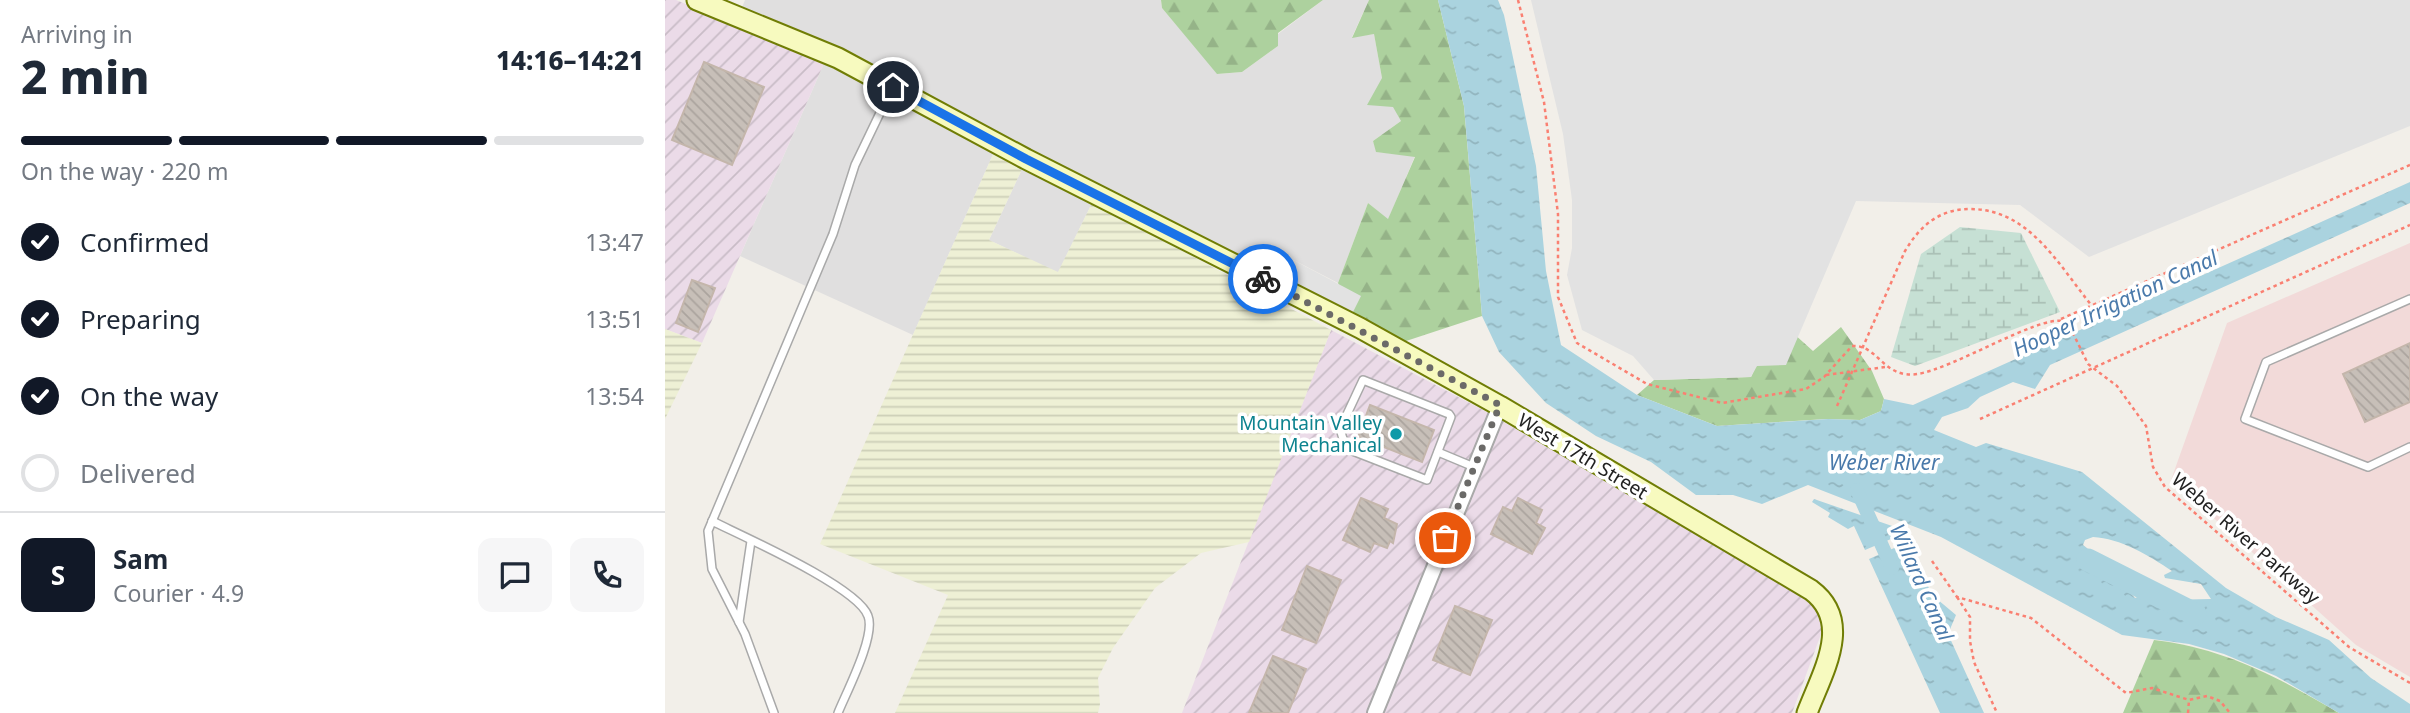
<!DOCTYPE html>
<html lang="en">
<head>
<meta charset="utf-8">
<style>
  body { margin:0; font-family:"Noto Sans",sans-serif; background:#f6f6f7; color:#1f2937; height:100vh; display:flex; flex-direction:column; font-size:26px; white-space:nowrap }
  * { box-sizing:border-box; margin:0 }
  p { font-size:23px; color:#747a83 }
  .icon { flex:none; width:38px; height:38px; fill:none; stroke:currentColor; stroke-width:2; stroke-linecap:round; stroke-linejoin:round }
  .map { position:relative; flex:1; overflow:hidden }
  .sheet { display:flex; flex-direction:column; background:#fff; width:665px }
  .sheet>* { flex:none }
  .pin { position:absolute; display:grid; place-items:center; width:60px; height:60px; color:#fff; margin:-30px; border:4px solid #fff; border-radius:50%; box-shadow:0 2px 7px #0007 }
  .courier { position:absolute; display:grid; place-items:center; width:70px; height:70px; margin:-35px; border:5px solid #1a73e8; border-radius:50%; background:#fff; color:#222; box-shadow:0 2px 9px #0007 }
  .summary em { font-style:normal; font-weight:800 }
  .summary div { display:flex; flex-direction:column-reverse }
  .summary { display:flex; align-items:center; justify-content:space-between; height:119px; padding:0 21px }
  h1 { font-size:46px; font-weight:800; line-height:52px }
  .bar { display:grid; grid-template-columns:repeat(4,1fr); gap:10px 7px; align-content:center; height:84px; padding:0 21px }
  .bar i { height:9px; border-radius:5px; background:#e0e1e3 }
  .bar .current { background:#111827 }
  .bar p { grid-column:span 4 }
  .line { display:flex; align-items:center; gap:18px; padding:0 21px; border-top:2px solid #e0e1e3 }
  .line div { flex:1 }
  .round { display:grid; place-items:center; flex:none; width:74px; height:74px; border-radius:14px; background:#f6f6f7 }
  ol { padding:0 21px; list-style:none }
  li { display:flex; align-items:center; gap:21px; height:77px }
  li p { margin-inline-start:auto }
  li .icon { padding:7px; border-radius:50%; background:#111827; color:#fff; stroke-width:4 }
  li:last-child { color:#747a83 }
  li i { width:38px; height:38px; border:4px solid #e0e1e3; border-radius:50% }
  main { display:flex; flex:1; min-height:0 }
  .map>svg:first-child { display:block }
  .residential { fill:#e0dfdf }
  .commercial { fill:#f2dad9 }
  .industrial { fill:url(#industrial-furrows) }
  .farmland { fill:url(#farmland-rules) }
  .forest { fill:url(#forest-firs) }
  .wetland { fill:url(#wetland-marsh) }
  .parking { fill:#e2e2e2 }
  .water { fill:url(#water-ripples); fill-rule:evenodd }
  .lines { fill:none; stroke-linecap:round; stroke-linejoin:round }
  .canal { stroke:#aad3df; stroke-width:14 }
  .river { stroke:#aad3df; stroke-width:23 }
  .building { fill:url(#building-back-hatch); stroke:#c4b6ab; stroke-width:2 }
  .lane-casing { stroke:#a9a9a9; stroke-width:10 }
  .street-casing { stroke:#a9a9a9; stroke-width:18 }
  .secondary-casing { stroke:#707d05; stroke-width:23 }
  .path { stroke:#fa8072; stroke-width:2.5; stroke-dasharray:3.5 3.5; stroke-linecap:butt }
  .lane { stroke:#fff; stroke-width:7 }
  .street { stroke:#fff; stroke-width:14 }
  .secondary { stroke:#f7fabf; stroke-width:19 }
  .done { stroke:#6b6a68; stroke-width:7; stroke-dasharray:0 12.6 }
  .route { stroke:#1a73e8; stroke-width:9 }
  .culture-dot { fill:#0f9aa8; stroke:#fff; stroke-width:2.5 }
  .labels { text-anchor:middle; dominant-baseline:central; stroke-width:7; stroke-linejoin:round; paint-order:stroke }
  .culture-label { font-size:19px; fill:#0d838f; stroke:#fff; text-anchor:end }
  .street-label { font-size:19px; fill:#222; stroke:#fff }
  .water-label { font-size:21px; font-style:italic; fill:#4a7aab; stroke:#fff }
</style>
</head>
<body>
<main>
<section class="sheet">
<div class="summary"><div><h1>2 min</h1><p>Arriving in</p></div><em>14:16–14:21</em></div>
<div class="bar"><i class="current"></i><i class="current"></i><i class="current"></i><i></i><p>On the way · 220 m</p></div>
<ol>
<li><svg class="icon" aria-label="check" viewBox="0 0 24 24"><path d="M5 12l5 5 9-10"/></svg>Confirmed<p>13:47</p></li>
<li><svg class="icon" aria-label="check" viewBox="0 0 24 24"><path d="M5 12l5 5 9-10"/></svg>Preparing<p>13:51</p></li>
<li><svg class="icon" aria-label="check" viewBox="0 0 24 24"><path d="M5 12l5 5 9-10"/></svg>On the way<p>13:54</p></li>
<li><i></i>Delivered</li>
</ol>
<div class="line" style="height:126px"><b class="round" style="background:#111827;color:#fff">S</b><div><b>Sam</b><p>Courier · 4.9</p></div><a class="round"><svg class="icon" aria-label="chat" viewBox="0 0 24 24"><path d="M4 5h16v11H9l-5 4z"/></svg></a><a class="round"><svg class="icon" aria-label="phone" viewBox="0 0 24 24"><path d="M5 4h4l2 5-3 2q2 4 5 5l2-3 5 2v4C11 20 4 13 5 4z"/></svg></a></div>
</section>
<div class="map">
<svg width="1745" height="713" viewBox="0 0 1745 713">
  <defs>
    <pattern id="industrial-furrows" width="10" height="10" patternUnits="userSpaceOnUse" patternTransform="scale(1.75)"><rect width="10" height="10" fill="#ebdbe8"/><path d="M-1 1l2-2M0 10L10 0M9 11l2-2" fill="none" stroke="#c9bcc7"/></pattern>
    <pattern id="farmland-rules" width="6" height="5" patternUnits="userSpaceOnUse" patternTransform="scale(1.75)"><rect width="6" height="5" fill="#eef0d5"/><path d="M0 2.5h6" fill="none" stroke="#ccceb7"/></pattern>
    <pattern id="forest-firs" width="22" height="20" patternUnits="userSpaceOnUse" patternTransform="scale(1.75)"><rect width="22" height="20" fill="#add19e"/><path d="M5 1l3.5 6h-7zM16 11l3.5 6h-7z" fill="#95b388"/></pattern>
    <pattern id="wetland-marsh" width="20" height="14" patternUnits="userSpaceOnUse" patternTransform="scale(1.75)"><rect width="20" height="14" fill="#c6e0d4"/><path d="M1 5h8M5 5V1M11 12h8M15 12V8" fill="none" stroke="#aac0b6"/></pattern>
    <pattern id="water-ripples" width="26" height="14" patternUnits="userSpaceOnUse" patternTransform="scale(1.75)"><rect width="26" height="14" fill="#aad3df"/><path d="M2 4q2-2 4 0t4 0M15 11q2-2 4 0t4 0" fill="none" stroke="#92b5bf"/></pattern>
    <pattern id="building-back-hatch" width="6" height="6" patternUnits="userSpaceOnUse" patternTransform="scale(1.75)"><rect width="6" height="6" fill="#c7bfb8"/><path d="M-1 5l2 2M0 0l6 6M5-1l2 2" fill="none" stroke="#aba49e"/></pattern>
  </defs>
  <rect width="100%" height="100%" fill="#f2efe9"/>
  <g class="residential">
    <polygon points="80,0 496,0 497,8 553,74 577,72 613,46 613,34 658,0 704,0 687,37 709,34 717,78 736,121 708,141 712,152 750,156 723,220 703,203 673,283 619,255 608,276 176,50 76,10"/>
    <polygon points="160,61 329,152 248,335 75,256"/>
    <polygon points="358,167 427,203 393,273 324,240"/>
  </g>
  <polygon class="commercial" points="1745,243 1745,677 1691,645 1506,480 1562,323"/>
  <g class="industrial">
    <polygon points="0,0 11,0 160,61 37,343 0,329"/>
    <polygon points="666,330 818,410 1147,602 1159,626 1127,713 517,713"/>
  </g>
  <g class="farmland">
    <polygon points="329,152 358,167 324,240 393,272 427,203 666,330 584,542 536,553 490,588 448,648 433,678 435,704 433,713 230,713 283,595 155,544"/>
    <polygon points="0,329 37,343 0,419"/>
  </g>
  <g class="forest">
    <polygon points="496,0 658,0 613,33 613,46 577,72 552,74 497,8"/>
    <polygon points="704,0 773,0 799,106 817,316 735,343 686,316 673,283 703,203 723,219 750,157 711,152 708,141 736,121 728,107 702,105 717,78 709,34 687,38"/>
    <polygon points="1176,327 1207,371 1219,399 1216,411 1195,420 1162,419 1052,426 972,395 989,380 1086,377 1098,349 1128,333 1148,351"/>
    <path d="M 1489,640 C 1562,649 1612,677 1674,713 L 1458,713 Z"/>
  </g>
  <polygon class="wetland" points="1295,227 1356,233 1395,312 1250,366 1226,357 1256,254"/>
  <g class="parking">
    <polygon points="866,0 1745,0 1745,126 1424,257 1355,205 1191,201 1121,365 1092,366 1086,377 989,380 968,356 917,330 902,275 907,248 907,200 898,134"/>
    <polygon points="619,255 696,296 686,316 608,276"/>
  </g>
  <g class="water">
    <path d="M 773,0 L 833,0 L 839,15 L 871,166 L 881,271 L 896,345 L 972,395 L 1052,426 L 1163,419 L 1195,420 L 1216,411 L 1219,399 L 1248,405 L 1745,182 L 1745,203 L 1385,365 L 1370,389 L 1348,382 L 1315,397 L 1303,408 L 1277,417 L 1269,430 L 1311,447 L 1321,443 L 1417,472 L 1561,588 L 1611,617 L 1664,640 L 1706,678 L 1745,704 L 1745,713 L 1674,713 L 1611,676 L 1559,654 L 1524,644 L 1457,635 L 1276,537 L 1143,485 L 1097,504 L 1068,495 L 1031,495 L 986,462 L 931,436 L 881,403 L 834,352 L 817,316 L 799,106 ZM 1428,537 C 1455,538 1485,556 1507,571 L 1499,575 L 1500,578 L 1536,584 L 1546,599 L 1499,600 L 1485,593 L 1470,598 L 1456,583 L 1447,568 L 1418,545 L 1420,540 Z"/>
    <polygon points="1149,499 1230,527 1233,536 1200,550 1189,526 1183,529 1163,517 1165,513 1147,502"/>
    <polygon points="1236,545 1240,553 1255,564 1266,594 1291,615 1283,634 1319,713 1275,713 1204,559"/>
  </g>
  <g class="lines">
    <polyline class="canal" points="1192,490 1227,568"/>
    <polyline class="river" points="1423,560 1530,614"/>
  </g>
  <g class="building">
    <polygon points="39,62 99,87 67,165 7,140"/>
    <polygon points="27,280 50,288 33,332 11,323"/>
    <polygon points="1745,343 1745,402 1700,422 1678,374"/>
    <polygon points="705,405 769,430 757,462 693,437"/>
    <polygon points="696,498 723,509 719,518 732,524 728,543 725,541 722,548 709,543 705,552 678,540"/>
    <polygon points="853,498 877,510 871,523 880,528 867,554 826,534 838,507 847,511"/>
    <polygon points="642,566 676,580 651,643 617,630"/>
    <polygon points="790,606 827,620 805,675 768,660"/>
    <polygon points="608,656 641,669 623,713 584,713"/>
  </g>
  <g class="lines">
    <g class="lane-casing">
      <g id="lane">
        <polyline points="1745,299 1601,362 1580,419 1703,467 1745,447"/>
        <path d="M 698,380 L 784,414 L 786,417 L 762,480 L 685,450 C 680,442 675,436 676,427 Z"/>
        <polyline points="773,452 809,467"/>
        <path d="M 47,521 C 77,536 193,587 203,616 C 211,636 181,693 173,713"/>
        <polyline points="74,622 86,541"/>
        <polyline points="109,713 80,634 47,569 43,531 168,234 190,165 227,88"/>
      </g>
    </g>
    <g class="street-casing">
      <polyline id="street" points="710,713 835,406"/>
    </g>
    <g class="secondary-casing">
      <path id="secondary" d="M 32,0 L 173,58 L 361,159 L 695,328 L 835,406 L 1146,590 C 1189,622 1157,673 1142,713"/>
    </g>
    <g class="path">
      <path d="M 853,0 L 879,102 L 893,214 L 893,297 L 912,343 L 982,384 L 1057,403 L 1141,389 L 1159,377 L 1187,346 C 1213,344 1218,379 1252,374 C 1288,369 1372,316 1398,321 L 1405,327 L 1423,364 L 1452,386 L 1481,426 L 1488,467 L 1500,487 L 1684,647 L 1745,683"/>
      <polyline points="1396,319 1745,165"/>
      <polyline points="1161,375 1220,367"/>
      <path d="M 1172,406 L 1240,251 C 1255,226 1274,209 1305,209 C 1364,209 1393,264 1427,306"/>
      <polyline points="1315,419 1745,225"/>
      <polyline points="1267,561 1292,597 1366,618 1461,693 1487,688 1524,700 1542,696 1555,701 1565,713"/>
      <polyline points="1292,597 1305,617 1305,641 1309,662 1332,713"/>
      <polyline points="1523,713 1524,700"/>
    </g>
    <use href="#lane" class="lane"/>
    <use href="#street" class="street"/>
    <use href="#secondary" class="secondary"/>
  </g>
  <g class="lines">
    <polyline class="done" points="598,279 835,405 780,538"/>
    <polyline class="route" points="228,87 361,159 598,279"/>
  </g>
  <circle class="culture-dot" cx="731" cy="434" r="7"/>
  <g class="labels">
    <g class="culture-label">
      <text x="717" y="423">Mountain Valley<tspan x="717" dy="22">Mechanical</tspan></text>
    </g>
    <g class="street-label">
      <text transform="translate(918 456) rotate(31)">West 17th Street</text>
      <text transform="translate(1581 538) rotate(41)">Weber River Parkway</text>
    </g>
    <g class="water-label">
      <text transform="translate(1450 303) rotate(-25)">Hooper Irrigation Canal</text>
      <text x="1219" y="462">Weber River</text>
      <text transform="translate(1257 582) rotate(66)">Willard Canal</text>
    </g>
  </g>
</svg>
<div class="pin" style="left:780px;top:538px;background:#ea580c"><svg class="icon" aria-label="bag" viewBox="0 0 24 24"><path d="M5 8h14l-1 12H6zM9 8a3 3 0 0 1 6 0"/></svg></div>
<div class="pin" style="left:228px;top:87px;background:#1f2937"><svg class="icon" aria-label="home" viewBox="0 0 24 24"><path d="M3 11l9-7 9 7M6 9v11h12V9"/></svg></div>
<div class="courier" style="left:598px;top:279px"><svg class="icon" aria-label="bike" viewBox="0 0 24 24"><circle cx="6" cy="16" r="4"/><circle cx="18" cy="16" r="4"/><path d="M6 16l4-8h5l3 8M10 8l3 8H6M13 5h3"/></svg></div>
</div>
</main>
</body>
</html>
